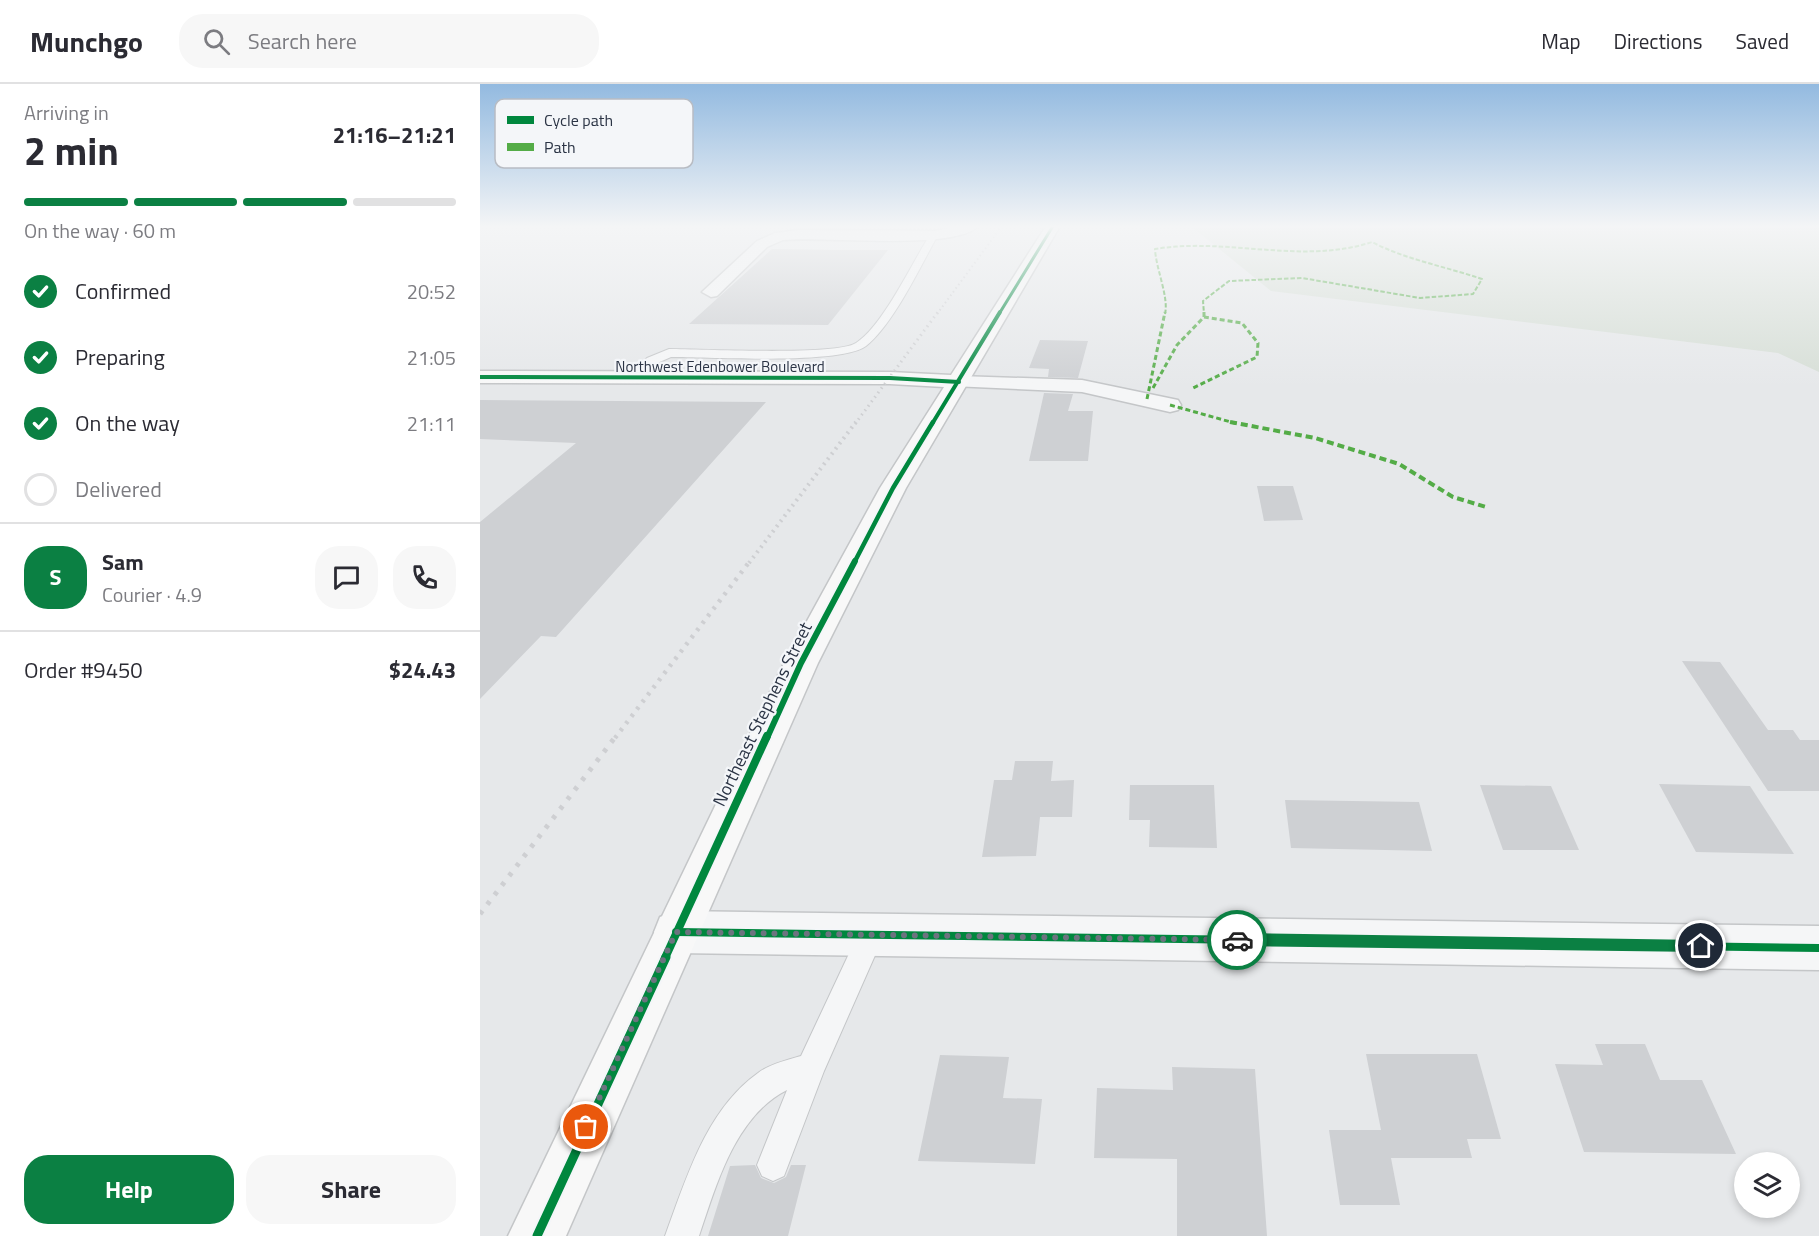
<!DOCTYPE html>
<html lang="en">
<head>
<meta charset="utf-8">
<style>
  body { margin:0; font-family:"Titillium Web",sans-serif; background:#f7f7f7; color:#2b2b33; height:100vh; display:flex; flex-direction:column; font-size:22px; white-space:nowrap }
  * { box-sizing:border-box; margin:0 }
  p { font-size:20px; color:#7c7c81 }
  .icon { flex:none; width:33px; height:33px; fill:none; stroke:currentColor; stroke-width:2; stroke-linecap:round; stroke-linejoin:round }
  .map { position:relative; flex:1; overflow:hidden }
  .drawer { display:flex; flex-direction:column; background:#fff; width:480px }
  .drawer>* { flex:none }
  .tools { position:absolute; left:1254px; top:1068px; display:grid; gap:12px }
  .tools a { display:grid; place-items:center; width:66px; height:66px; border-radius:50%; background:#fff; box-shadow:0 3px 9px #0003; font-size:30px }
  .pin { position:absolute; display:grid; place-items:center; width:51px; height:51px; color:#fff; margin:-26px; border:3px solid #fff; border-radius:50%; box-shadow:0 2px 6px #0007 }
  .courier { position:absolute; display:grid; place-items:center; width:60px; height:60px; margin:-30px; border:4px solid #0b8043; border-radius:50%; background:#fff; color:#222; box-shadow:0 2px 8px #0007 }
  .headline em { font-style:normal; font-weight:700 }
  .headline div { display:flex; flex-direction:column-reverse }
  .headline { display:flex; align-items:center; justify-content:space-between; height:102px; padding:0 24px }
  h1 { font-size:39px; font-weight:700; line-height:45px }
  .bar { display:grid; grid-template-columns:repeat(4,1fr); gap:9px 6px; align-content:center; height:72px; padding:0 24px }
  .bar i { height:8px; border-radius:4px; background:#e1e1e2 }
  .bar .current { background:#0b8043 }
  .bar p { grid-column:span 4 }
  .line { display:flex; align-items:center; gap:15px; padding:0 24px; border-top:2px solid #e1e1e2 }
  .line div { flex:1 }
  .round { display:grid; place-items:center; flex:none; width:63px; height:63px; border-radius:24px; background:#f7f7f7 }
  ol { padding:0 24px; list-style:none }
  li { display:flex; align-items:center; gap:18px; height:66px }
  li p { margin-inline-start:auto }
  li .icon { padding:6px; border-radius:50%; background:#0b8043; color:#fff; stroke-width:4 }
  li:last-child { color:#7c7c81 }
  li i { width:33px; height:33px; border:3px solid #e1e1e2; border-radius:50% }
  .action { display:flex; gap:12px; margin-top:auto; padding:12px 24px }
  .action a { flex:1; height:69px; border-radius:24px; background:#0b8043; color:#fff; font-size:24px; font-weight:700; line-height:69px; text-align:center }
  .action a+a { background:#f7f7f7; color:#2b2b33 }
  header { display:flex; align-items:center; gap:36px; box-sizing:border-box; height:84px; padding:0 30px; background:#fff; border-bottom:2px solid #e1e1e2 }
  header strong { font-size:28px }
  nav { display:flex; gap:33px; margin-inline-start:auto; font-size:21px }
  .search { width:420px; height:54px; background:#f7f7f7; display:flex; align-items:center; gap:15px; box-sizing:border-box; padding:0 21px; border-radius:24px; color:#7c7c81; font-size:22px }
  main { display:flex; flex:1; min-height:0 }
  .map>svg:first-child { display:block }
  .green { fill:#d6ded6 }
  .building { fill:#ced0d3 }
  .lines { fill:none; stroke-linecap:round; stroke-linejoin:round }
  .service-casing { stroke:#c4c6c8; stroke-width:2 }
  .minor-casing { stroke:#c4c6c8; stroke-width:3 }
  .secondary-casing { stroke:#c4c6c8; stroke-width:3 }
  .service { fill:#f5f6f7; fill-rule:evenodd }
  .minor { fill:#f5f6f7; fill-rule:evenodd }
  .secondary { fill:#f8f8f8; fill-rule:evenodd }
  .rail-far4 { stroke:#cecfd2; stroke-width:2; stroke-dasharray:1.5 3; stroke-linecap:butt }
  .rail-far3 { stroke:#cecfd2; stroke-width:3; stroke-dasharray:1.5 4; stroke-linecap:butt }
  .rail-far2 { stroke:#cecfd2; stroke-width:4; stroke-dasharray:2 4.5; stroke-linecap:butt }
  .rail-far1 { stroke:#cecfd2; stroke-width:4.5; stroke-dasharray:3 6; stroke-linecap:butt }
  .rail { stroke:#cecfd2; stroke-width:5; stroke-dasharray:4 8; stroke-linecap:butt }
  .quiet-far2 { stroke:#54ac47; stroke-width:2; stroke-dasharray:4.5 2; stroke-linecap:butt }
  .quiet-far1 { stroke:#54ac47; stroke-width:3; stroke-dasharray:5 3; stroke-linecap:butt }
  .quiet { stroke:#54ac47; stroke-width:4; stroke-dasharray:7 4; stroke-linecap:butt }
  .cycleway-far5-casing { stroke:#f4f6f9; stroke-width:4.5 }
  .cycleway-far4-casing { stroke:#f4f6f9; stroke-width:6 }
  .cycleway-far3-casing { stroke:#f4f6f9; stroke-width:8 }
  .cycleway-far2-casing { stroke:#f4f6f9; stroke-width:10 }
  .cycleway-far1-casing { stroke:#f4f6f9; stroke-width:11 }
  .cycleway-casing { stroke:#f4f6f9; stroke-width:13 }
  .cycleway-far5 { stroke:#00873e; stroke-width:3 }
  .cycleway-far4 { stroke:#00873e; stroke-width:4 }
  .cycleway-far3 { stroke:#00873e; stroke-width:4.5 }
  .cycleway-far2 { stroke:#00873e; stroke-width:6 }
  .cycleway-far1 { stroke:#00873e; stroke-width:8 }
  .cycleway { stroke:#00873e; stroke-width:9 }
  .route { fill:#0b8043 }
  .done { stroke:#6c737f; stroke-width:6; stroke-dasharray:0 10.8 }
  .labels { text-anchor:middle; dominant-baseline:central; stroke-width:4.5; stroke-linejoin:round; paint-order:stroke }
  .far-street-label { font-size:15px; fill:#2b3445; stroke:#f4f6f9 }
  .street-label { font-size:18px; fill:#2b3445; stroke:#f4f6f9 }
  .key { fill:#f4f6f9; stroke:#b8bcc3; stroke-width:1.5 }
  .key-label { font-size:16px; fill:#2b3445 }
</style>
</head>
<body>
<header>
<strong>Munchgo</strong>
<div class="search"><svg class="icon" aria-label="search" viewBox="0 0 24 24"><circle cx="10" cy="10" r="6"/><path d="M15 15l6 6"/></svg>Search here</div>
<nav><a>Map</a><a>Directions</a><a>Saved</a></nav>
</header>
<main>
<section class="drawer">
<div class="headline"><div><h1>2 min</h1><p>Arriving in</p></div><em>21:16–21:21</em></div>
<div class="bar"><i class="current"></i><i class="current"></i><i class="current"></i><i></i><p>On the way · 60 m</p></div>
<ol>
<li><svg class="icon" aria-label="check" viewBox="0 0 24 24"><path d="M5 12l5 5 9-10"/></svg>Confirmed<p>20:52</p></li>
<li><svg class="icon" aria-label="check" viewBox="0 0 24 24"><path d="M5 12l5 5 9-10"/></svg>Preparing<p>21:05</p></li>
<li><svg class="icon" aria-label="check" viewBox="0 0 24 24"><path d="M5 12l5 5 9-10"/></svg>On the way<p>21:11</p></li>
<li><i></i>Delivered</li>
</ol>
<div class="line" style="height:108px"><b class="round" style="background:#0b8043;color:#fff">S</b><div><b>Sam</b><p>Courier · 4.9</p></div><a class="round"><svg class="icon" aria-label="chat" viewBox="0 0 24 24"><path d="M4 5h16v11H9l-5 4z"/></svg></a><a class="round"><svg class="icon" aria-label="phone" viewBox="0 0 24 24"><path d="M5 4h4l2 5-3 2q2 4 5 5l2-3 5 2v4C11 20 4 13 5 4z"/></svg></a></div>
<div class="line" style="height:78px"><div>Order #9450</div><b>$24.43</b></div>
<div class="action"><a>Help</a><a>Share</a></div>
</section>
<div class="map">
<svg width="1339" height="1152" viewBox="0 0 1339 1152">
  <rect width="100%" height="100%" fill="#e6e8ea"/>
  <polygon class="green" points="711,142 1339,142 1339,288 1298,269 791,207"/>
  <g class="building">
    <polygon points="292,165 359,166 408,166 348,241 209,240"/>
    <polygon points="560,256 608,257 598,294 568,293 569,285 549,284"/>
    <polygon points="564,309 593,310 588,327 613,327 608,377 549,377"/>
    <polygon points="0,316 286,318 76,553 61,552 0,615 0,438 96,359 0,355"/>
    <polygon points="777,402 813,402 823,436 784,437"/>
    <polygon points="1202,577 1240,578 1288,646 1313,646 1320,656 1339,656 1339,707 1288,707"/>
    <polygon points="535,677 573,677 571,697 594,696 592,733 560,733 556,772 502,773 514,696 532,696"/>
    <polygon points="1179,700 1270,702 1314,770 1216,768"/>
    <polygon points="650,701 734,701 737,764 669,763 670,736 649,736"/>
    <polygon points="1000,701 1071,702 1099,766 1023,766"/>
    <polygon points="805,716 939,718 952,767 811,764"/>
    <polygon points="1115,960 1165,960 1180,996 1222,996 1256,1070 1104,1068 1075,980 1123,981"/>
    <polygon points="886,970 997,970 1021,1055 987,1055 992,1074 911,1074 920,1121 860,1121 849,1046 901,1046"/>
    <polygon points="460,971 529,973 523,1014 562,1015 555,1080 438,1077"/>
    <polygon points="692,983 775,985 787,1152 697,1152 697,1075 614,1074 617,1004 693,1006"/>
    <polygon points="275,1081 281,1094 294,1099 306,1093 311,1081 326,1081 308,1152 228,1152 250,1082"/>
  </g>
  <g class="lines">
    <g class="service-casing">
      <g id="service">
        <path d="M 451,149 L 458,151 C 441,181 413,241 386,262 C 362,281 227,273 191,273 L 175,280 L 155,297 L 147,297 L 145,294 L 167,274 L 189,265 C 222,265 356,272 376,259 C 403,242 433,177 451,149 Z"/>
        <path d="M 391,839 L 400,842 L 404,851 L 344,987 L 304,1092 L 293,1097 L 282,1092 L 277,1081 L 307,1006 C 255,1032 236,1102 219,1152 L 185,1152 C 206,1095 226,1026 278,989 C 290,980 307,976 321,972 L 382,842 Z"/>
      </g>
    </g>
    <g class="minor-casing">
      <g id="minor">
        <path d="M 479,142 L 498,142 C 476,167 341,152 303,156 L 287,163 L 237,212 L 231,213 L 222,208 L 277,157 L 295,149 L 319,146 L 455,147 Z"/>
        <polygon points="479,292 602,296 698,316 701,321 698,326 690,328 602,308 472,302 468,298 472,294"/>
        <polygon points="196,827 1339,842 1339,886 196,869 180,863 174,848 180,833"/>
      </g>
    </g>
    <g class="secondary-casing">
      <polygon id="secondary" points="566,142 580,142 426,404 338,579 86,1152 28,1152 304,579 400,404 464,303 410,300 0,299 0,287 410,288 471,291"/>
    </g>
    <use href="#service" class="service"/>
    <use href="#minor" class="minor"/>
    <use href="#secondary" class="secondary"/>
    <polyline class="rail-far4" points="457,230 522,142"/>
    <polyline class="rail-far3" points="375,340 458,228"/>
    <polyline class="rail-far2" points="269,479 376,338"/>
    <polyline class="rail-far1" points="135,654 270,477"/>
    <polyline class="rail" points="0,830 136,652"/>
    <path class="quiet-far2" d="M 685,230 C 689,213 676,185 675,165 C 747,153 822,181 892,158 C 924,175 967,183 1002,195 L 993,210 L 940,214 L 822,194 L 749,197 L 723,217 L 724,230"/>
    <g class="quiet-far1">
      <polyline points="724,228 724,233"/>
      <polyline points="673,304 697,261 724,233 762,239 778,259 777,273 711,305"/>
      <polyline points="667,315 685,228"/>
      <polyline points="690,321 758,340"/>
    </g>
    <polyline class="quiet" points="750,338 835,354 919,380 973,413 1006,423"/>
    <g class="cycleway-far5-casing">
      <polyline id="cycleway-far5" points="519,230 573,142"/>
    </g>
    <g class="cycleway-far4-casing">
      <g id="cycleway-far4">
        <polyline points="0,293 410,294 479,298"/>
        <polyline points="452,340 520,228"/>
      </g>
    </g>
    <g class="cycleway-far3-casing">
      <polyline id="cycleway-far3" points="374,479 413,404 453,338"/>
    </g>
    <g class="cycleway-far2-casing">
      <polyline id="cycleway-far2" points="287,654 321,579 375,477"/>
    </g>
    <g class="cycleway-far1-casing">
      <g id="cycleway-far1">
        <polyline points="196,848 1339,864"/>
        <polyline points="185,874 287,652"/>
      </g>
    </g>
    <g class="cycleway-casing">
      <polyline id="cycleway" points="57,1152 186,873"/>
    </g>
    <use href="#cycleway-far5" class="cycleway-far5"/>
    <use href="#cycleway-far4" class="cycleway-far4"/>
    <use href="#cycleway-far3" class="cycleway-far3"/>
    <use href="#cycleway-far2" class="cycleway-far2"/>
    <use href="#cycleway-far1" class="cycleway-far1"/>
    <use href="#cycleway" class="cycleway"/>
  </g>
  <linearGradient id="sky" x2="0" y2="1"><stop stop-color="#93bae0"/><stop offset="0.47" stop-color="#f4f5f6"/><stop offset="1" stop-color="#f4f5f6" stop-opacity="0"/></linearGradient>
  <rect width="1339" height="303" fill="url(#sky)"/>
  <polygon class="route" points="757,849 1221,856 1227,862 1221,868 757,862 751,856"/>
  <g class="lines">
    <polyline class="done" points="106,1043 196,848 757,856"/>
  </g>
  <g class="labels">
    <g class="far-street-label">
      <text x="240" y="282">Northwest Edenbower Boulevard</text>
    </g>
    <g class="street-label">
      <text transform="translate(282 630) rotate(-64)">Northeast Stephens Street</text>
    </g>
  </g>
  <rect x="15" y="15" width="198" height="69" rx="9" class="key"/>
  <rect x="27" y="32" width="27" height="8" fill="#00873e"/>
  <rect x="27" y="59" width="27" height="8" fill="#54ac47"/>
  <g class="key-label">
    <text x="64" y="42">Cycle path</text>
    <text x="64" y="69">Path</text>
  </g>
</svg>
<div class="tools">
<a><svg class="icon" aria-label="layers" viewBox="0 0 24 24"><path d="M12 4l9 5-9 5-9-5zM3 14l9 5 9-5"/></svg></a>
</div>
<div class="pin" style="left:106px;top:1043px;background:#ea580c"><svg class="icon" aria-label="bag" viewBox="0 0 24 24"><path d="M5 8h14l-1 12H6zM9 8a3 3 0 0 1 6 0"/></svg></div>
<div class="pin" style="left:1221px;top:862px;background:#1f2937"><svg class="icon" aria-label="home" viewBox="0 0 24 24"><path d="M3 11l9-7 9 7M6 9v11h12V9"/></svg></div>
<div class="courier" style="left:757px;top:856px"><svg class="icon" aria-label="car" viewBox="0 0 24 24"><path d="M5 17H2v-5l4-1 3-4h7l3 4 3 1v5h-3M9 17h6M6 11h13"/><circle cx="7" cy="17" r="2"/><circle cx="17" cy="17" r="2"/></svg></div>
</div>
</main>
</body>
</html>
